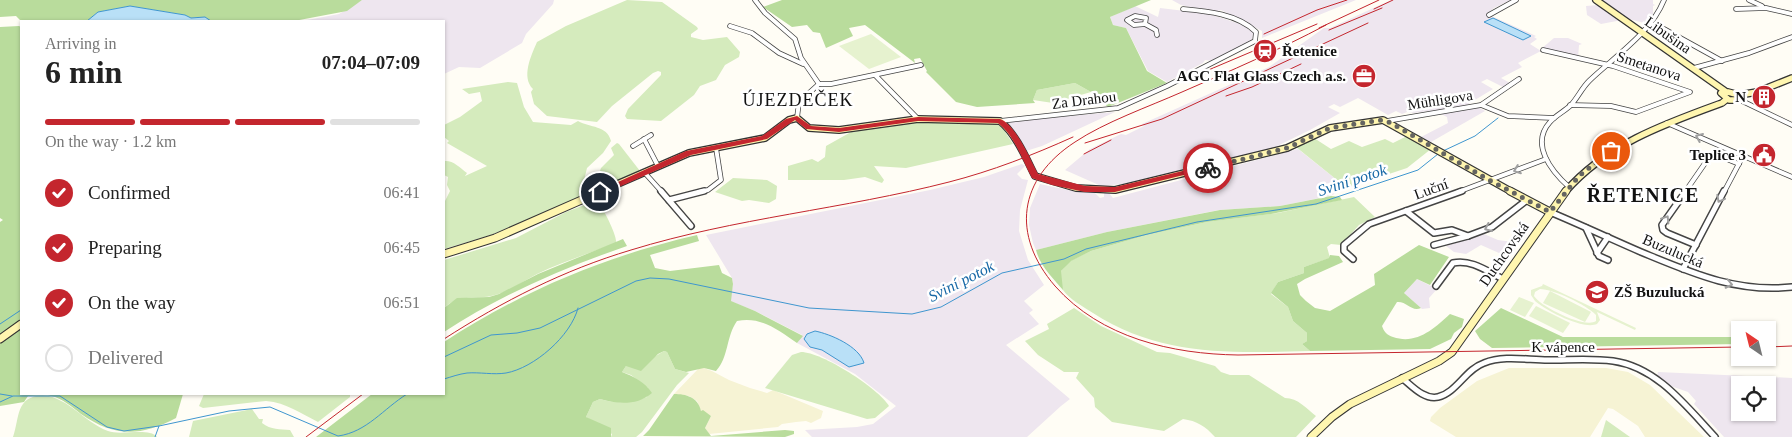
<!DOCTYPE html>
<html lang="en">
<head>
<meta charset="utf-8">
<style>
  body { margin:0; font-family:Georgia,serif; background:#f2f2f2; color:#222; height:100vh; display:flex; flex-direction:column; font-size:19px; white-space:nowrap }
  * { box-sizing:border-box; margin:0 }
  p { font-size:16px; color:#767676 }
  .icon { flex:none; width:28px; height:28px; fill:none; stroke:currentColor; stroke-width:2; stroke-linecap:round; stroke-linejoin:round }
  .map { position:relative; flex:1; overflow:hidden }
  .drawer { position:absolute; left:20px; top:20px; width:425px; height:375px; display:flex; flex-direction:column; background:#fff; border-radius:0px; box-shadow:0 1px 4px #0004 }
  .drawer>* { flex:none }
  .needle { width:32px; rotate:325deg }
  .controls { position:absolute; left:1731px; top:321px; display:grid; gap:10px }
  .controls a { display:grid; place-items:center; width:45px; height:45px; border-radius:0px; background:#fff; box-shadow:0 1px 4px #0004; font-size:25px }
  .pin { position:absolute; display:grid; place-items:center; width:42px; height:42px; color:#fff; margin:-21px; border:2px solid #fff; border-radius:50%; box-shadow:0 1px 5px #0007 }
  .courier { position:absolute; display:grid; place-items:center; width:50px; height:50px; margin:-25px; border:4px solid #c4262e; border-radius:50%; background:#fff; color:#222; box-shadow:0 1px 6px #0007 }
  .headline em { font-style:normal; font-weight:800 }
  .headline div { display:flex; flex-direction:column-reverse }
  .headline { display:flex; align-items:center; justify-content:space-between; height:85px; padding:0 25px }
  h1 { font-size:32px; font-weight:800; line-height:38px }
  .bar { display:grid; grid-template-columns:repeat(4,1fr); gap:8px 5px; align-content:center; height:60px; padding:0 25px }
  .bar i { height:6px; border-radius:4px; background:#e0e0e0 }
  .bar .selected { background:#c4262e }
  .bar p { grid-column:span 4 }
  ol { padding:0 25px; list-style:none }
  li { display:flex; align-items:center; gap:15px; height:55px }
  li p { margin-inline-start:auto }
  li .icon { padding:5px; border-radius:50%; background:#c4262e; color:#fff; stroke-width:4 }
  li:last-child { color:#767676 }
  li i { width:28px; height:28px; border:2px solid #e0e0e0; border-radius:50% }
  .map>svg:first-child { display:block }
  .industrial { fill:#eee6ef; fill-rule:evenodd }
  .farmland { fill:#f6f3d4 }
  .green { fill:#d5ebbd }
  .forest { fill:#b9dc9c }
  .pitch { fill:#e6f2cf; fill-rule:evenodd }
  .water { fill:#b9e0f7; stroke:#3f96cf }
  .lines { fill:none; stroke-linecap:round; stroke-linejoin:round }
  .stream { stroke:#3f96cf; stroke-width:1 }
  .street-far1-casing { stroke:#444; stroke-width:5.5 }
  .street-casing { stroke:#444; stroke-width:8 }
  .secondary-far1-casing { stroke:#333; stroke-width:8 }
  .secondary-casing { stroke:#333; stroke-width:9 }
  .street-far1 { stroke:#fff; stroke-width:4 }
  .street { stroke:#fff; stroke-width:5 }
  .secondary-far1 { stroke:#fff6b0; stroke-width:5.5 }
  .secondary { stroke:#fff6b0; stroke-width:7 }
  .rail { stroke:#c4262e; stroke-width:1 }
  .oneway { stroke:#a0a0a0 }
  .route { fill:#c4262e }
  .done { stroke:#646461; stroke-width:5; stroke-dasharray:0 9 }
  .labels { text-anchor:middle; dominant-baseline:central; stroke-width:5; stroke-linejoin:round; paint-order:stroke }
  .street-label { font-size:15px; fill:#111; stroke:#fff }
  .poi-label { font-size:15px; font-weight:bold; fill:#111; stroke:#fff; text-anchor:end }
  .water-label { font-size:16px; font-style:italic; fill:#1768a6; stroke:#fff }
  .quarter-label { font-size:18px; letter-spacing:1px; fill:#111; stroke:#fff }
  .district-label { font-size:20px; font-weight:bold; letter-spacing:1px; fill:#111; stroke:#fff }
</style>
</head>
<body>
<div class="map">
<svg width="1792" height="437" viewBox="0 0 1792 437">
  <rect width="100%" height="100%" fill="#fffdf5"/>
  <g class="industrial">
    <polygon points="362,0 554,0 553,4 526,34 522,43 480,68 459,67 444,74 444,21 302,21 339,14"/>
    <polygon points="1172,0 1356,0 1262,38 1262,31 1221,10 1215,12 1217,13 1181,5"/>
    <polygon points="1391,0 1511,0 1494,8 1487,14 1536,36 1534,37 1537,39 1530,44 1541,51 1518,63 1522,67 1501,78 1512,84 1505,88 1487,79 1481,82 1493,89 1465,106 1414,113 1407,112 1402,114 1396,111 1388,115 1358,98 1340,107 1334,104 1328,107 1340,113 1310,130 1269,150 1134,183 1101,186 1065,170 1090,149 1121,134 1126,135 1144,126 1142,124 1269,67 1324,28 1330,28"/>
    <polygon points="1602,0 1653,0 1653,4 1655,5 1653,6 1653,14 1644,23 1629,19"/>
    <polygon points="1598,5 1622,20 1601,24 1587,15 1586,6"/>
    <polygon points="1135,6 1158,17 1160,8 1210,14 1249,27 1253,33 1252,40 1212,61 1205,60 1203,63 1167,82 1148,71 1126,28 1113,25 1110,17"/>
    <polygon points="1554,38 1568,38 1582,44 1579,45 1578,58 1541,49"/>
    <polygon points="1478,107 1485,111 1431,142 1421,137 1448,123 1447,117 1441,114"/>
    <polygon points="1115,112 1042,146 1026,151 1007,121"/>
    <polygon points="1298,149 1347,188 1330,196 1280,206 1219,210 1107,232 1036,250 1033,243 1029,225 1030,208 1040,184 1077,192 1094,192 1100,198 1104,197 1104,193 1108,192 1113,198"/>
    <polygon points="1022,164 1025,166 1017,174 1022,179 1028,180 1020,210 1019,231 1028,260 1044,285 1024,301 1033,310 1029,313 1039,324 1006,345 1070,399 1061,406 1027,437 812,437 805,430 857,427 873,424 896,406 855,374 797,343 802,335 755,311 730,301 733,284 732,278 706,235 930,190 984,177"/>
    <polygon points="1484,234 1498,240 1513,242 1517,247 1508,257 1481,245 1466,254 1454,252 1446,246"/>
    <polygon points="1417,279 1437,289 1429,298 1430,308 1422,309 1404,293"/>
    <path d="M 1658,372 L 1792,378 L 1792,437 L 1724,437 L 1694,404 L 1696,401 L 1688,392 L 1668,385 L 1657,376 ZM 1740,385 L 1768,385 L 1768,412 L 1740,412 Z"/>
  </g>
  <g class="farmland">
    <polygon points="699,368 704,368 712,371 729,380 750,388 767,393 773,390 823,411 821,418 811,423 806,421 796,422 782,424 778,427 709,434 705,428 711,416 701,411 697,401 689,396 674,394"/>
    <polygon points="1509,368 1606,368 1628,372 1650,385 1704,437 1645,437 1638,426 1613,409 1608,408 1590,437 1456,437 1430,421 1431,417 1440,408 1477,381"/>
  </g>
  <g class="green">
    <path d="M 627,0 L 662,2 L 697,27 L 698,29 L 691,34 L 691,37 L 703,40 L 727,37 L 740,52 L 739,57 L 725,65 L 716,80 L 700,86 L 694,95 L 661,121 L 627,119 L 625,116 L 628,109 L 661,75 L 661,72 L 658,71 L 653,73 L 612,106 L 597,122 L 547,116 L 534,104 L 531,92 L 533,89 C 521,77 531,56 537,42 L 566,26 Z"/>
    <path d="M 508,82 L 517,83 L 524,107 L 533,122 L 571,125 L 578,121 C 590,128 607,125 611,141 L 603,153 L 587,168 L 580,197 L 491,235 L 444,249 L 444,203 L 450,191 L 447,185 L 448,177 L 444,175 L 444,161 C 453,160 459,167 467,173 L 465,176 L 487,166 L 447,143 L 449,141 L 444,137 L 444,125 L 460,117 L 482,101 L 480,92 L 469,94 L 462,89 Z"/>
    <polygon points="1075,83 1091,92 1053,103 1033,100 1037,90"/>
    <polygon points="920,120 995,123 1002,127 1013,144 906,168 874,166 884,180 882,183 865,177 844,180 788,180 788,166 812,159 818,162 825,157 826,146 851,132"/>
    <polygon points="1407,136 1431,149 1407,168 1347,188 1296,147 1314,138 1331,149 1349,141 1362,147 1385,139 1393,143"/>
    <polygon points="617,143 619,144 640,171 608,185 599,174 601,168 614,155 611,148"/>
    <polygon points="733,178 767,180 777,186 776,199 769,203 749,200 742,201 715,192"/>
    <path d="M 1354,197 L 1375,217 L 1359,225 L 1341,245 L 1331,244 L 1327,247 L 1330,258 L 1304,267 L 1304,273 L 1278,282 L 1271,294 L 1288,307 L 1293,321 L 1307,333 L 1307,341 L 1302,344 L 1310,351 C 1233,353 1161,357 1093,313 C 1084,307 1069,299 1063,290 C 1060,285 1061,277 1061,271 L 1070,261 L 1091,251 L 1147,235 L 1207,222 L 1278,213 Z"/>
    <path d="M 595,201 L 598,202 C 603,208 618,237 616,243 C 590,253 562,262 537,274 C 522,282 508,293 491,296 C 471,300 461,293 444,308 L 444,260 L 516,238 L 566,212 Z"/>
    <path d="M 1074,308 L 1101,326 L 1157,352 L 1170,353 L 1215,366 L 1221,372 L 1230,375 L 1249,375 L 1285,398 C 1298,398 1307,409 1316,416 L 1296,437 L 1215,437 C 1205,426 1197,421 1183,419 L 1164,431 L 1112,422 L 1095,407 L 1094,398 L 1076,378 L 1079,372 L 1064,372 L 1038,355 L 1025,341 L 1049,329 L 1047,324 Z"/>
    <path d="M 664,351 L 667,352 L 675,369 L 689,373 L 677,385 L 642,432 L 636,437 L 611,437 L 612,434 L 586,417 L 593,402 L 600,399 C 617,404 630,403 647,397 L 648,388 L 631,375 L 622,372 L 626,366 L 654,357 Z"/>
    <path d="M 801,352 C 822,352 878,388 889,406 L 875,418 L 867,419 L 765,388 L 792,355 Z"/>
    <path d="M 204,394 L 350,394 L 350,397 L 318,422 C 300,413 287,403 266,401 L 203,408 L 199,406 Z"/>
    <path d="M 43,395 C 69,398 84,422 108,431 C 121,436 149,427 157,437 L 13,437 C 20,417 15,397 43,395 Z"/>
    <path d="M 252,409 L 259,419 L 263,419 L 262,423 C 271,430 280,429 290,430 L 294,437 L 189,437 L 193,421 Z"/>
    <polygon points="1606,420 1630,437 1601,437"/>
  </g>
  <g class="forest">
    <polygon points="0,0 362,0 347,11 294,21 211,21 205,17 191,18 185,15 130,6 98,12 87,21 21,21 16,16 0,17"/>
    <polygon points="782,0 1151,0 1110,17 1113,25 1126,28 1147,71 1167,83 1108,107 1091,92 1075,83 1037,90 1033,100 1035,103 977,107 956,102 926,72 927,71 920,58 914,59 915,63 865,25 849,28 853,36 826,48 820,33 813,32 807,25 792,27 763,7"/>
    <path d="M 19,26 L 21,27 L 21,394 L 183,394 L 176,418 C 140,437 114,437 81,414 C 72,407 62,398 51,396 C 44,394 36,396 28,396 L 24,402 L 0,406 L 0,222 L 3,220 L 0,218 L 0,27 Z"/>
    <path d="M 1331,196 L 1340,197 L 1342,200 L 1271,214 L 1207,222 L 1147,235 L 1091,251 L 1071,261 L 1061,271 L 1063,290 C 1053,278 1040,266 1036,250 L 1107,232 L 1220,210 L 1280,206 Z"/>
    <path d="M 697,235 L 699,241 L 650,255 L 655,268 L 670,271 L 719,265 L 722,273 L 732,278 L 733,284 L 731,301 L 755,311 L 803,336 L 797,343 C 778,330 761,316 737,321 C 726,336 729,357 716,371 L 704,368 L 686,372 L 675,369 L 667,352 L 664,351 L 658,354 L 641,371 L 626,366 L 622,372 C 633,376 646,383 652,393 C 637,406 617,404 600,399 L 593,402 L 586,417 L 611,428 L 611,437 L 316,437 L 372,394 L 444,394 L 444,342 C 522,291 606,256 697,235 Z"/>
    <path d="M 623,239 L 627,246 C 563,268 501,295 444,332 L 444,308 L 457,298 L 489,297 L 499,294 L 538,274 Z"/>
    <path d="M 1419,245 L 1449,257 L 1430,285 L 1417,279 L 1404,293 L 1421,308 C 1411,312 1407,301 1397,302 L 1382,326 C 1384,332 1387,335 1393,337 C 1416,345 1434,329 1450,314 L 1464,319 L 1462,327 L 1454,333 L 1451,339 L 1430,349 L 1310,351 L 1302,344 L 1307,341 L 1307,333 L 1293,321 L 1288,307 L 1271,293 L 1278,282 L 1304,273 L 1304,267 L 1329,258 L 1330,255 L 1339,256 L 1343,262 L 1305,279 L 1297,284 L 1300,295 L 1306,301 L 1315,308 L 1330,311 L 1375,285 L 1374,274 Z"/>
    <polygon points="1501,308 1563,337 1740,337 1740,344 1492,348 1480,339 1475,331"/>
    <path d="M 674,394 C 686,394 698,397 701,411 L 703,410 L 711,416 L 705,428 L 711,436 L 785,430 L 794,431 L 794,434 L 785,437 L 643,436 L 649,430 Z"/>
  </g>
  <g class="pitch">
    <polygon points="871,34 901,57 869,69 839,46"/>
    <path d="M 1543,284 L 1636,328 L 1635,330 L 1597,312 L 1600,320 L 1597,324 C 1583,330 1547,311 1535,301 L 1531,295 L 1531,290 L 1542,286 ZM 1540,289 C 1553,289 1587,305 1596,315 L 1596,321 C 1585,329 1541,307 1534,296 L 1535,292 Z"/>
    <polygon points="1550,291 1591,312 1585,322 1543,303"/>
    <polygon points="1519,297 1534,303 1525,317 1510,310"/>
    <polygon points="1536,306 1570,323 1563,333 1529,316"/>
  </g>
  <g class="water">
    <polygon points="130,6 185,15 191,18 205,17 211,21 87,21 98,12"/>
    <polygon points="1493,18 1531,36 1523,40 1484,22"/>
    <path d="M 815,331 C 830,334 859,346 864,363 L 849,367 L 822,350 L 810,347 L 804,339 L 807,334 Z"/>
  </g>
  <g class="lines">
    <g class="stream">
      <polyline points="1443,151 1475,136 1498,118"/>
      <polyline points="0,324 21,310"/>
      <polyline points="444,357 491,335 517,333 540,328 636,281 650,278 669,279 809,308 912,314 941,307 1002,273 1064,259 1086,249 1197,222 1316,204 1418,170 1438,154"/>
      <path d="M 444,379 C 451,377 459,374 467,373 C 480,372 493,375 506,373 C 534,368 571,336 578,308"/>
      <polyline points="0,394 12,396"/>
      <path d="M 0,402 L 13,396 L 60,396 L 107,427 L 124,431 L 159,426 L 229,411 L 270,407 L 338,436 C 367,432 383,409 407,394"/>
      <polyline points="155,437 159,426"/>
    </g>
    <g class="street-far1-casing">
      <g id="street-far1">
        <polyline points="755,0 765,13 795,39 801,58 819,84"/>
        <polyline points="1749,0 1762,6"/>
        <polyline points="1736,9 1766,8 1792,14"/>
        <polyline points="1489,15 1516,0"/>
        <polygon points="1135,16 1146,18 1145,24 1134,25 1127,20"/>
        <polyline points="1647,23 1664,29 1722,61"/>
        <polyline points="1145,24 1156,30 1157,35"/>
        <polyline points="730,26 752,33 779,53 803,64"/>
        <polyline points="1543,50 1613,66 1690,92 1636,112 1611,106 1570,105"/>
        <polyline points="1694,68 1749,53 1792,37"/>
        <polyline points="875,75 918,119"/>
        <polyline points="1740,100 1792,125"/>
        <polyline points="1481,105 1508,116 1554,118"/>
        <polyline points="797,118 799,102 819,84 831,84 921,65"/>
        <path d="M 1000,121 L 1118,108 L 1167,86 L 1255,41 L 1256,32 C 1238,14 1207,11 1183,9"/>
        <polyline points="1387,121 1481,105 1519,79"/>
        <polyline points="1667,123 1792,177"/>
        <polyline points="644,139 658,166"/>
        <polyline points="633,146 651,135"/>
        <polyline points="644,172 662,192"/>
        <path d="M 1569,187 C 1551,171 1530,144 1550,122 C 1556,115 1565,111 1571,105 C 1578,97 1582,88 1589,81 C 1614,57 1651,33 1664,0"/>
        <polyline points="699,192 708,190 721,180 716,148"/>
        <polyline points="1458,192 1546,159"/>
        <polyline points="1685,192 1710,156 1719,156 1739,164"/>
        <polyline points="1724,192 1743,156"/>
      </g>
    </g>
    <g class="street-casing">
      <g id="street">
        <polyline points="661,191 691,226"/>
        <polyline points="1686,191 1662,225 1663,230 1667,233 1696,245"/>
        <polyline points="669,200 704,191"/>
        <polyline points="1406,211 1434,233 1452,230 1468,236 1492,227 1527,200"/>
        <path d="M 1550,212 C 1581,225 1611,239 1641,252 C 1692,273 1736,293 1792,287"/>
        <polyline points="1586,228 1599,256 1608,260"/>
        <polyline points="1434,245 1468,236"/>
        <polyline points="1597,253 1608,237"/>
        <polyline points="1353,259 1344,251 1344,245 1369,224 1462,191"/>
        <polyline points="1683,269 1724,191"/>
        <path d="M 1436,286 L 1453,263 C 1471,259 1487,271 1503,279"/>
        <path d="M 1402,378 C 1412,386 1424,400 1438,397 C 1456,393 1466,369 1484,363 C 1504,355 1527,360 1548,360 C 1570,360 1592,358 1613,361 C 1657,367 1686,406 1715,437"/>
      </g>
    </g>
    <g class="secondary-far1-casing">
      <g id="secondary-far1">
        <polyline points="1596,0 1725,91"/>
        <polygon points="1728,92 1739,95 1740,100 1729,100 1721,93"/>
        <polyline points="1739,95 1757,92 1792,78"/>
        <path d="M 599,192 L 689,153 L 765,138 L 789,120 L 797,118 L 809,128 L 839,130 L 918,119 L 1000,121 C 1016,134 1026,158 1035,176 L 1076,188 L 1115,190 L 1287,148 L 1330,128 L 1383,120 L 1512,192"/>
        <path d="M 1565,192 C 1607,144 1664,124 1722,103 L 1727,99"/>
      </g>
    </g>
    <g class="secondary-casing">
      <g id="secondary">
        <polyline points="1510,191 1550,212"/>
        <polyline points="444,254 495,238 602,191"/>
        <polyline points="0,339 21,324"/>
        <polyline points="1311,437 1332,417 1350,404 1439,361 1452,352 1566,191"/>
      </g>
    </g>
    <use href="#street-far1" class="street-far1"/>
    <use href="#street" class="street"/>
    <use href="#secondary-far1" class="secondary-far1"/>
    <use href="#secondary" class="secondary"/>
    <g class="rail">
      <polyline points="1374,9 1393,0"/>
      <path d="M 1326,25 C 1279,50 1230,71 1182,92 C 1148,107 1105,122 1075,142 C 1018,179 1011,235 1055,286 C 1101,338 1172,354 1238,355 L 1740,347"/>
      <polyline points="1319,28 1379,0"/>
      <polyline points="1329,30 1382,8"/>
      <polyline points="1264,34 1317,10 1347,0"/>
      <polyline points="1199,74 1317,24"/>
      <polyline points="1226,96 1252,87 1301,64"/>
      <polyline points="1085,143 1162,119 1368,23"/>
      <polyline points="1084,154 1111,140"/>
      <path d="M 444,339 C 503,301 564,270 631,250 C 735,218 844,209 949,182 C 992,171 1033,155 1073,137"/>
      <polyline points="1768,347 1792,346"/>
      <polyline points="306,437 363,394"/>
    </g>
  </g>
  <defs><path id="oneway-chevron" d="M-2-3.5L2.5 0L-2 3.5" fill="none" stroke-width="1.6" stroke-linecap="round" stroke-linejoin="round" transform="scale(1.25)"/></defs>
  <g class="oneway">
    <use href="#oneway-chevron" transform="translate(1699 137) rotate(-157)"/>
    <use href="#oneway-chevron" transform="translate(1517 170) rotate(159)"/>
    <use href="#oneway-chevron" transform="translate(1720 199) rotate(118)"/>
    <use href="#oneway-chevron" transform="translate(1666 219) rotate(-58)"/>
    <use href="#oneway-chevron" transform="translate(1488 228) rotate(155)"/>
    <use href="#oneway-chevron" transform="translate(1729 284) rotate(12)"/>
  </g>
  <path class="route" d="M 797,116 L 811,126 L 839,128 L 918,117 L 1000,119 C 1016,125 1030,159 1038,174 L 1085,186 L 1115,187 L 1208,165 L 1212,168 L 1115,192 L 1085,192 L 1052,185 L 1032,178 C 1022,160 1015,136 998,123 L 918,121 L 839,132 L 806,129 L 795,120 L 767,139 L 691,155 L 603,194 L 596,192 L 686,151 L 762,136 L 786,119 Z"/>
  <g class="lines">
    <polyline class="done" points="1208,168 1287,148 1330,128 1382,120 1391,123 1489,180 1550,212 1579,176 1611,151"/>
  </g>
  <defs>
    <g id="station-disc" transform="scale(1.25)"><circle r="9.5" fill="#c4262e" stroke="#fff"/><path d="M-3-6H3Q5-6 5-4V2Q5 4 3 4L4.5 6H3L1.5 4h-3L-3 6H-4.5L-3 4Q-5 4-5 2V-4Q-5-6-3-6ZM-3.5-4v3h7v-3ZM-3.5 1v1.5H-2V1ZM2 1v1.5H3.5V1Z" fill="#fff"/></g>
    <g id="office-disc" transform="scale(1.25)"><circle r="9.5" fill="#c4262e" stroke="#fff"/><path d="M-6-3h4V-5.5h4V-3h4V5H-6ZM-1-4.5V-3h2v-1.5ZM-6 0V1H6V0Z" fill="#fff"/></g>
    <g id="building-disc" transform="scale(1.25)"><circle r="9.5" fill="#c4262e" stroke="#fff"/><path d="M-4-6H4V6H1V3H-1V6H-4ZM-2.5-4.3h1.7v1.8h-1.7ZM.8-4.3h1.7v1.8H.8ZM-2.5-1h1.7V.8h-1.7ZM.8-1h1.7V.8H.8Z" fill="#fff"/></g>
    <g id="civic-disc" transform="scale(1.25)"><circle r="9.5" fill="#c4262e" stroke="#fff"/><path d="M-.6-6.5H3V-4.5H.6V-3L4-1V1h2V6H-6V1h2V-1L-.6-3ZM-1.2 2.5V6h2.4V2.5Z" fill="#fff"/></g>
    <g id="school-disc" transform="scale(1.25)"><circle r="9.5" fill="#c4262e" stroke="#fff"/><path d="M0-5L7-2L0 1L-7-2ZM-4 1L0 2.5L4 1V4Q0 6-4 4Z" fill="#fff"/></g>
  </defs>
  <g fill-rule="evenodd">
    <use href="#station-disc" x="1265" y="51"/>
    <use href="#office-disc" x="1364" y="76"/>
    <use href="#building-disc" x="1764" y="97"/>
    <use href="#civic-disc" x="1764" y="155"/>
    <use href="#school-disc" x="1597" y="292"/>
  </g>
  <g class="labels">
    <g class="street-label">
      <text transform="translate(1668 35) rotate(35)">Libušina</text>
      <text transform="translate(1649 66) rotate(18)">Smetanova</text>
      <text transform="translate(1084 100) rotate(-7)">Za Drahou</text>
      <text transform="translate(1440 100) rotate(-9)">Mühligova</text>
      <text transform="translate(1431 189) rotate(-20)">Luční</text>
      <text transform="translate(1673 251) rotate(23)">Buzulucká</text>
      <text transform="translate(1504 254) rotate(-55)">Duchcovská</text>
      <text x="1563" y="347">K vápence</text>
    </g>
    <g class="poi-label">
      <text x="1282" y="51" text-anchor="start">Řetenice</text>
      <text x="1346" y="76">AGC Flat Glass Czech a.s.</text>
      <text x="1746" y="97">N</text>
      <text x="1746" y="155">Teplice 3</text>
      <text x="1614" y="292" text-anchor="start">ZŠ Buzulucká</text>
    </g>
    <g class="water-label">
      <text transform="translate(1352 180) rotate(-18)">Sviní potok</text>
      <text transform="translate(961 281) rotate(-27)">Sviní potok</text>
    </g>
    <g class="quarter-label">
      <text x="798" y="100">ÚJEZDEČEK</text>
    </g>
    <g class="district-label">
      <text x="1643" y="195">ŘETENICE</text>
    </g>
  </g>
</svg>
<div class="controls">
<a><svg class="needle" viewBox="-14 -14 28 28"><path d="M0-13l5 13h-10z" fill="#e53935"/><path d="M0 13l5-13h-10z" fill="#767676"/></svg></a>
<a><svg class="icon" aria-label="locate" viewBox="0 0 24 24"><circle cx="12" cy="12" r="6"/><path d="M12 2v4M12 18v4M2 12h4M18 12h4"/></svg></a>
</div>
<div class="pin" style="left:1611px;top:151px;background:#ea580c"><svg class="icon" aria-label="bag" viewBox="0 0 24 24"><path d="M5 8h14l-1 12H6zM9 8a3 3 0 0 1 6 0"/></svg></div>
<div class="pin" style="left:600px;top:192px;background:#1f2937"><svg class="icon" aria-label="home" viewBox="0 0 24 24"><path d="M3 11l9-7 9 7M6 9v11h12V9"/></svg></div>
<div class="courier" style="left:1208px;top:168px"><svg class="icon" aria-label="bike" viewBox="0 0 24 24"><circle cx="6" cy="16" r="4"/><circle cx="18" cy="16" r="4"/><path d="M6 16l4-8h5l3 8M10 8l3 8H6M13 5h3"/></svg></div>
<section class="drawer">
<div class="headline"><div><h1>6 min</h1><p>Arriving in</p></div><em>07:04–07:09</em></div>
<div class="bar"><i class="selected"></i><i class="selected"></i><i class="selected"></i><i></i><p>On the way · 1.2 km</p></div>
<ol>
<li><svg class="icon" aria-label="check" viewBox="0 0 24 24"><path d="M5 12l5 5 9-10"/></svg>Confirmed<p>06:41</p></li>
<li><svg class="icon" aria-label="check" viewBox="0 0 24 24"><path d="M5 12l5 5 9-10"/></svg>Preparing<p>06:45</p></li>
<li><svg class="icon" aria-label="check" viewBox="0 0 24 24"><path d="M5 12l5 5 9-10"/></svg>On the way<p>06:51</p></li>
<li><i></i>Delivered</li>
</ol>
</section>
</div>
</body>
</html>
